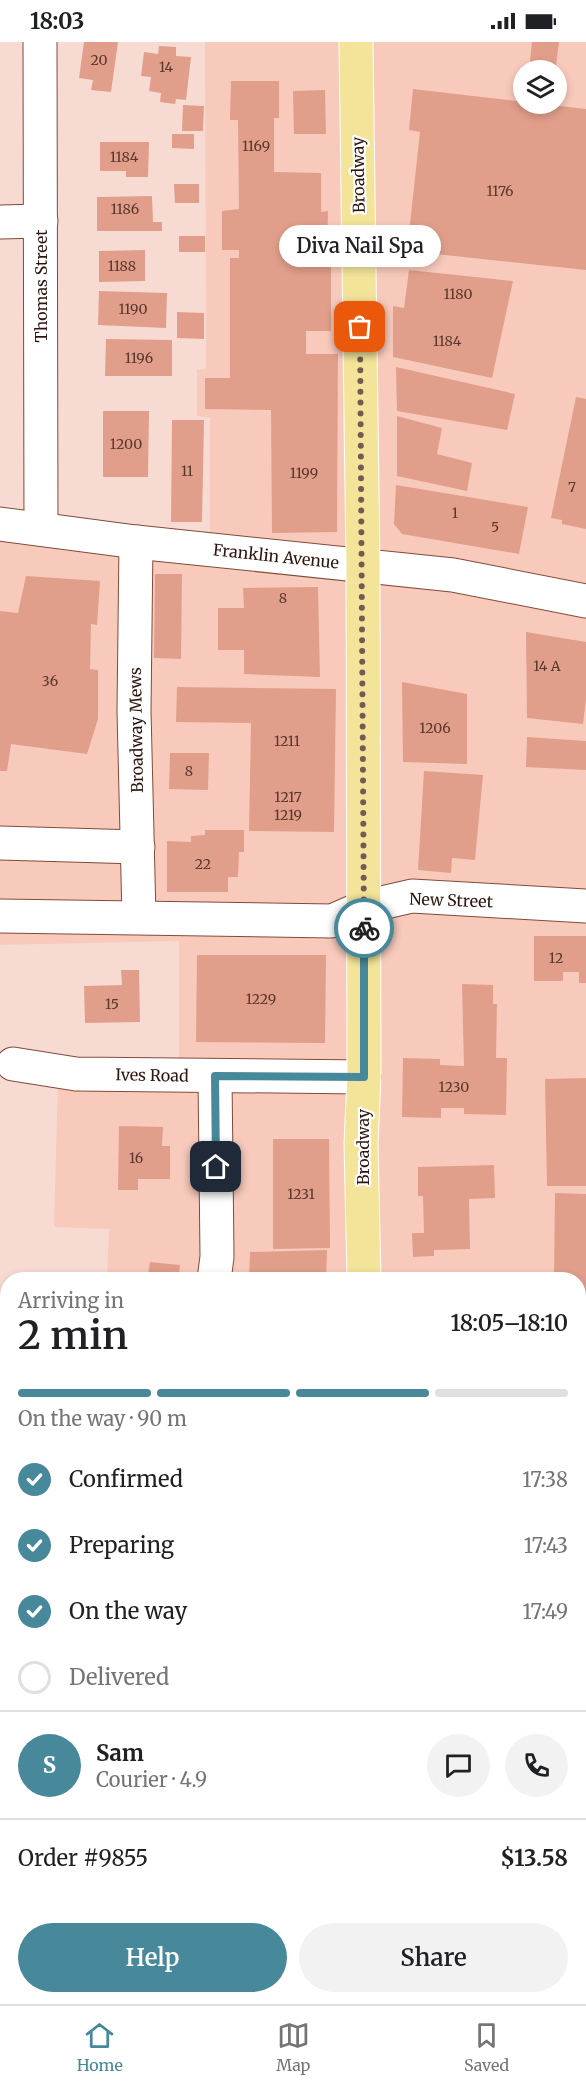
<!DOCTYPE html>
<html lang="en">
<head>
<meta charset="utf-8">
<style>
  body { margin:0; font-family:Merriweather,serif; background:#f2f2f2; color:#202124; height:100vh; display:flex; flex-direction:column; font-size:22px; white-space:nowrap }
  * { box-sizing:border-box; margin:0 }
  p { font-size:20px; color:#757577 }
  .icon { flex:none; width:33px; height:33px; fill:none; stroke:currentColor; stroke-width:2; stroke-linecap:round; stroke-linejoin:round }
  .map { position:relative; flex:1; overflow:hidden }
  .sheet { position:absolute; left:0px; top:1230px; width:586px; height:732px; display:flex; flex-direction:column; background:#fff; border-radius:24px 24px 0 0; box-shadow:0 3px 9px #0003 }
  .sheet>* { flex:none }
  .controls { position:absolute; left:513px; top:18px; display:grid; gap:12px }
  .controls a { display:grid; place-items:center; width:54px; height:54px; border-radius:50%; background:#fff; box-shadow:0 3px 9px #0003; font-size:30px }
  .pin { position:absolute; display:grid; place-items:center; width:51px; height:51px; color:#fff; margin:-26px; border-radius:12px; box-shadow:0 3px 9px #0006 }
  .courier { position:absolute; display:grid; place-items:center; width:60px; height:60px; margin:-30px; border:4px solid #47889a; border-radius:50%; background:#fff; color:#222; box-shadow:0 2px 8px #0007 }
  .bubble { position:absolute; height:42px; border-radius:21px; background:#fff; box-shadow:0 3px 9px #0003; font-size:20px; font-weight:600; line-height:42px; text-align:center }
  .head em { font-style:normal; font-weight:600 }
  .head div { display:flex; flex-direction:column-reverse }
  .head { display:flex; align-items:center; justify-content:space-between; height:102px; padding:0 18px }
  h1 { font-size:39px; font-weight:600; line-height:45px }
  .bar { display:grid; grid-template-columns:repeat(4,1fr); gap:9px 6px; align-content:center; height:72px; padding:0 18px }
  .bar i { height:8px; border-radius:4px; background:#e0e0e0 }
  .bar .selected { background:#47889a }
  .bar p { grid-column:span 4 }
  .line { display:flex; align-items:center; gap:15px; padding:0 18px; border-top:2px solid #e0e0e0 }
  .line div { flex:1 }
  .round { display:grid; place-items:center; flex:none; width:63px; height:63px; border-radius:32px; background:#f2f2f2 }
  ol { padding:0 18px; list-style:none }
  li { display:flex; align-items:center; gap:18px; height:66px }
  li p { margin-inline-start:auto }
  li .icon { padding:6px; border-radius:50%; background:#47889a; color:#fff; stroke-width:4 }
  li:last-child { color:#757577 }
  li i { width:33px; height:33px; border:3px solid #e0e0e0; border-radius:50% }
  .button { display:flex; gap:12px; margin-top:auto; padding:12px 18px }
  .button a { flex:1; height:69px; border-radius:36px; background:#47889a; color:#fff; font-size:24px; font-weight:600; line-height:69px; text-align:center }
  .button a+a { background:#f2f2f2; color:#202124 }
  .status { display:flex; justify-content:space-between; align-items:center; height:42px; padding:0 30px; background:#fff; direction:ltr }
  .status svg { height:16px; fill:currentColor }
  .tab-bar { display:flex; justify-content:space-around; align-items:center; height:84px; border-top:2px solid #e0e0e0; background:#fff; font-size:16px; color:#757577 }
  .tab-bar a { display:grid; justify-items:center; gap:3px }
  .tab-bar .selected { color:#47889a }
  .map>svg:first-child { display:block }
  .built { fill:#f8cabc; fill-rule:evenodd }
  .building { fill:#e19f8b }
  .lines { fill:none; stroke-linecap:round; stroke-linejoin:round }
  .minor-casing { stroke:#824a38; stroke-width:35 }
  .major-casing { stroke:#fff; stroke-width:35 }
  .minor { stroke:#fff; stroke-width:33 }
  .major { stroke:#f3e49a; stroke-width:33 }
  .done { stroke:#735a52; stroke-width:6; stroke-dasharray:0 10.8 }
  .route { stroke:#47889a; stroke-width:8 }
  .labels { text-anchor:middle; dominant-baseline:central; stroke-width:4.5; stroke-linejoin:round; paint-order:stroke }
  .number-label { font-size:14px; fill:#59382c }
  .street-label { font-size:16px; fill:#2c150d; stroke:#fff }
</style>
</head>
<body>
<div class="status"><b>18:03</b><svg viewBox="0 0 49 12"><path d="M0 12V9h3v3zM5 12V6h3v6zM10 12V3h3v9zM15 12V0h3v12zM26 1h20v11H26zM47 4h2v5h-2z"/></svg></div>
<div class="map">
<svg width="586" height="1962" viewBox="0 0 586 1962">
  <rect width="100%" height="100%" fill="#f7dbd3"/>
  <path class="built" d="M 205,0 L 586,0 L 586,1962 L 0,1962 L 0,1544 L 8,1545 L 8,1954 L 579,1954 L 579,1238 L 107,1237 L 109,1187 L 54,1185 L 58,1036 L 179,1035 L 179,899 L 0,903 L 0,486 L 210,507 L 210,376 L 197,374 L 197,328 L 206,327 ZM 524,28 L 556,28 L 556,62 L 524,62 Z"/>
  <g class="building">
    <polygon points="84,0 118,0 111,50 91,48 93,38 79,36"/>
    <polygon points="532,0 559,0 556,23 530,20"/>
    <polygon points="159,4 176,5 176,14 191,15 186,58 176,57 175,62 160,60 161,51 149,49 151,35 141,34 144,10 158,12"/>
    <polygon points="231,39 279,39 279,76 274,76 274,130 321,131 321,170 328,169 327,209 331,208 331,289 306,289 306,312 338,312 337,490 272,491 271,368 205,367 205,336 230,336 230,216 239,216 239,208 222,208 222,169 239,167 238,78 230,78"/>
    <polygon points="413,47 586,67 586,228 407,209 420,90 409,88"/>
    <polygon points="325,48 326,92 294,92 293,49"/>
    <polygon points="183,63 204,64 203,89 182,89"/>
    <polygon points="172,92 194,92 194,107 172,106"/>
    <polygon points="100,100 149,100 148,135 126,135 126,129 100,129"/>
    <polygon points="174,142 199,142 199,161 175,161"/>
    <polygon points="152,154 153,180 162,180 162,189 97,189 97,155"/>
    <rect x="179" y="194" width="26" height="16"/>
    <polygon points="145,208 145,239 99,240 99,209"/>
    <polygon points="409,228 513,239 492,336 393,315 393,264 404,266"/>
    <polygon points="99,249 167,251 166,286 98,283"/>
    <polygon points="177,270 204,271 204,297 177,296"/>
    <polygon points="106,297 172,298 172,334 105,334"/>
    <polygon points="396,325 515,352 507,388 397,369"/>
    <polygon points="576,355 586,357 586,487 562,482 562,478 551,476"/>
    <polygon points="103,369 149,369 148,435 103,435"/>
    <polygon points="397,374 442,386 437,412 472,421 467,449 397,434"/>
    <polygon points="172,378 204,378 202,480 171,480"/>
    <polygon points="396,443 528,465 519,512 402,492 394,482"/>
    <polygon points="155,532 182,532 181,617 154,616"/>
    <polygon points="26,534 100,539 97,583 91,582 90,627 98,628 98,677 87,712 11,702 7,729 0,729 0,569 18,571"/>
    <polygon points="318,545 320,635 244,632 244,608 218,608 218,566 244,566 243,546"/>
    <polygon points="526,590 586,600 586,657 583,682 527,676"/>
    <polygon points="402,640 467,652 467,722 403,720"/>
    <polygon points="177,645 336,647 334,790 249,789 251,681 176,680"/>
    <polygon points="527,695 586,699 586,728 526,725"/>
    <polygon points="170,711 209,711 208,748 169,747"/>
    <polygon points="424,729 483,733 475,818 452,816 451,831 418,828"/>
    <polygon points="205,788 244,788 244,810 239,810 238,835 228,835 228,850 167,850 167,799 191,800 191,794 205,793"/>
    <polygon points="534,894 586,894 586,941 579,941 579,930 563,930 563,939 534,939"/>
    <polygon points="197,913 326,913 325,1001 196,1000"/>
    <polygon points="121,928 139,928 140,980 85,981 84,944 122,943"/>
    <polygon points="462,942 493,943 493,962 497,962 496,1016 507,1016 506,1073 464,1072 464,1066 441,1066 441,1076 402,1075 403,1016 440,1017 440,1023 464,1024"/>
    <polygon points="586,1036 586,1144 547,1144 545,1037"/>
    <polygon points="119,1084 163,1085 162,1104 170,1104 170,1137 138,1137 138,1148 118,1148"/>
    <polygon points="273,1097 329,1097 330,1206 273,1207"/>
    <polygon points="494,1123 495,1156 469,1157 470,1207 434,1208 434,1214 413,1215 412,1191 424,1191 423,1154 418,1154 418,1125"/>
    <polygon points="555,1151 586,1152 586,1378 579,1378 579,1238 554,1238"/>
    <polygon points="327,1208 326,1238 249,1238 250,1210"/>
    <polygon points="150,1220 180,1223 179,1234 188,1235 188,1238 145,1238 145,1233 148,1233"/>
    <polygon points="0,1265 8,1272 8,1338 0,1338"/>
    <polygon points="0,1662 3,1663 2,1673 8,1674 8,1769 0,1768"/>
    <polygon points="0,1846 8,1847 8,1895 0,1895"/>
    <polygon points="78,1954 239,1954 238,1962 103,1962 78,1958"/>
    <polygon points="421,1954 571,1954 571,1959 550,1956 549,1962 420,1962"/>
  </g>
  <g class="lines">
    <g class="minor-casing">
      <g id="minor">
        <polyline points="40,0 41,487"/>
        <polyline points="0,180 41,179"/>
        <polyline points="0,482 136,500 453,533 586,559"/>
        <polyline points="136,500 134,669 139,875"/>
        <polyline points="0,801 138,805"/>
        <polyline points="0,874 332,879 364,865 412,854 586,864"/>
        <polyline points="13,1022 76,1032 364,1035"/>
        <polyline points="214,1238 217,1215 215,1034"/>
        <polyline points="0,1536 8,1537"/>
        <polyline points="0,1635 8,1635"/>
        <polyline points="0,1795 8,1796"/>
        <polyline points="579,1826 586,1836"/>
      </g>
    </g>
    <g class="major-casing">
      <g id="major">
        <polyline points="356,0 363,523 364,1035 361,1101 364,1238"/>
        <polyline points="579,1680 586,1674"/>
        <polyline points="361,1954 362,1962"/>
      </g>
    </g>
    <use href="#minor" class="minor"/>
    <use href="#major" class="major"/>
  </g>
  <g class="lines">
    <polyline class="done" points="360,285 364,886"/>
    <polyline class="route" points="216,1125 215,1034 364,1035 364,886"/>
  </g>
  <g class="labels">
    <g class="number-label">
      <text x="99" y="18">20</text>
      <text x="166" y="25">14</text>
      <text x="256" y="104">1169</text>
      <text x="124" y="115">1184</text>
      <text x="500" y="149">1176</text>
      <text x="125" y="167">1186</text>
      <text x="122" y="224">1188</text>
      <text x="458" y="252">1180</text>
      <text x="133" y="267">1190</text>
      <text x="447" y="299">1184</text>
      <text x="139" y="316">1196</text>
      <text x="126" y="402">1200</text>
      <text x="187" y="429">11</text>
      <text x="304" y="431">1199</text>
      <text x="572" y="445">7</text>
      <text x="455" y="471">1</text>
      <text x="495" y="485">5</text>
      <text x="283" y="556">8</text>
      <text x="547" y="624">14 A</text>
      <text x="50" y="639">36</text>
      <text x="435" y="686">1206</text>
      <text x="287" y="699">1211</text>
      <text x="189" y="729">8</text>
      <text x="288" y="755">1217</text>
      <text x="288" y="773">1219</text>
      <text x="203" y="822">22</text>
      <text x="556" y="916">12</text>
      <text x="261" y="957">1229</text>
      <text x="112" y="962">15</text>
      <text x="454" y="1045">1230</text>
      <text x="136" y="1116">16</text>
      <text x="301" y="1152">1231</text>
    </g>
    <g class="street-label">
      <text transform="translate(358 133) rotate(-91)">Broadway</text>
      <text transform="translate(41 244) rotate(-90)">Thomas Street</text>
      <text transform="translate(276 514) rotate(6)">Franklin Avenue</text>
      <text transform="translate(136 688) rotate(-91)">Broadway Mews</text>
      <text transform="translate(451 858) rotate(2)">New Street</text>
      <text transform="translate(152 1033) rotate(1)">Ives Road</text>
      <text transform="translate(363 1105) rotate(-90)">Broadway</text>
    </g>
  </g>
</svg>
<div class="controls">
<a><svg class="icon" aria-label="layers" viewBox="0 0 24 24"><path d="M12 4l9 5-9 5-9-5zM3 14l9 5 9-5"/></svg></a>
</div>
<div class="pin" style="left:360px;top:285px;background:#ea580c"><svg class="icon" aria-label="bag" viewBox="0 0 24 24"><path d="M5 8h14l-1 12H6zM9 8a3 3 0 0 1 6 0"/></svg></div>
<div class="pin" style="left:216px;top:1125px;background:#1f2937"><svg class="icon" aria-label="home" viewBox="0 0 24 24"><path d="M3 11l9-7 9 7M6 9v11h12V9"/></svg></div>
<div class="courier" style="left:364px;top:886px"><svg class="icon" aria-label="bike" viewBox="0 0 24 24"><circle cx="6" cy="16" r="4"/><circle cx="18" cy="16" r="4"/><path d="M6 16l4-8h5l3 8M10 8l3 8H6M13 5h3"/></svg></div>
<div class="bubble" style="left:279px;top:183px;width:162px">Diva Nail Spa</div>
<section class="sheet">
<div class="head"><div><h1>2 min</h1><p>Arriving in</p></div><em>18:05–18:10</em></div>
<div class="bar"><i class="selected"></i><i class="selected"></i><i class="selected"></i><i></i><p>On the way · 90 m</p></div>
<ol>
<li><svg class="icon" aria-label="check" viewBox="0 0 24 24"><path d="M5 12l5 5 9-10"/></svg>Confirmed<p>17:38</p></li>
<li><svg class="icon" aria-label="check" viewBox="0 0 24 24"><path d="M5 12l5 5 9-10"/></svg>Preparing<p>17:43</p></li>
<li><svg class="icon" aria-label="check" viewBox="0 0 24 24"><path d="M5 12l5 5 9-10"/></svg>On the way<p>17:49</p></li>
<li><i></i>Delivered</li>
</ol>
<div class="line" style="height:108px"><b class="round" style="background:#47889a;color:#fff">S</b><div><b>Sam</b><p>Courier · 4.9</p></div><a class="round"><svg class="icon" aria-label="chat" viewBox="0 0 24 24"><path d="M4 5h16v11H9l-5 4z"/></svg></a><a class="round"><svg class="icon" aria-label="phone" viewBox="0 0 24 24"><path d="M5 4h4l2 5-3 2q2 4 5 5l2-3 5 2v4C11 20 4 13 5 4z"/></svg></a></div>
<div class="line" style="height:78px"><div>Order #9855</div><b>$13.58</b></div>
<div class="button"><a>Help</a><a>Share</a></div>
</section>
</div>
<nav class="tab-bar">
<a class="selected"><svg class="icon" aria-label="home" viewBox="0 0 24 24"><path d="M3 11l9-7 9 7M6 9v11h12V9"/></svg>Home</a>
<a><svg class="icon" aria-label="map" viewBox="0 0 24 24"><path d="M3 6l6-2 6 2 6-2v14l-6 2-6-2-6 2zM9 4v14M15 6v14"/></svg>Map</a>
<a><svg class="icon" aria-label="saved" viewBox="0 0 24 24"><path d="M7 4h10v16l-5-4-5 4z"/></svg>Saved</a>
</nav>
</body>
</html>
